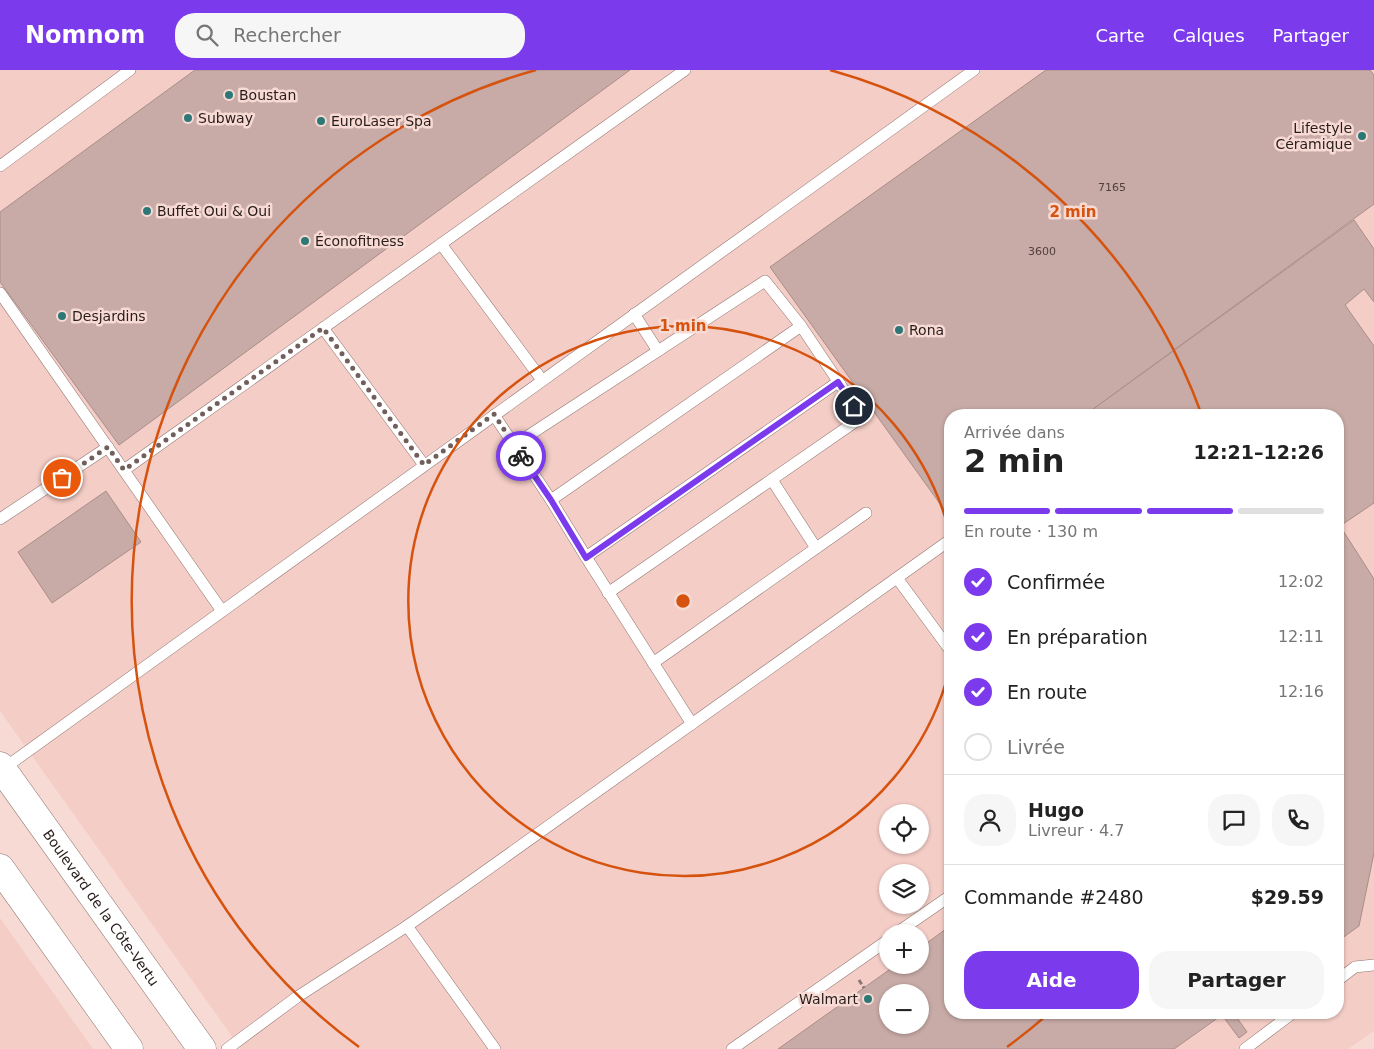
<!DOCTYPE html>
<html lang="fr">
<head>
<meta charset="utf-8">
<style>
  body { margin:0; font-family:"DejaVu Sans",sans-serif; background:#f6f6f6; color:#222; height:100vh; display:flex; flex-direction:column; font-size:19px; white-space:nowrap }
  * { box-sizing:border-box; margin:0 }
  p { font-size:16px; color:#767676 }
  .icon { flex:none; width:28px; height:28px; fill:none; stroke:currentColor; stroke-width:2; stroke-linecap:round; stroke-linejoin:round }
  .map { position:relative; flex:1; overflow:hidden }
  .drawer { position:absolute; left:944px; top:339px; width:400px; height:610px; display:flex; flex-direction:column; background:#fff; border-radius:20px; box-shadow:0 1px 4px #0004 }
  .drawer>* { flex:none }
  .tools { position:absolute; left:879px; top:734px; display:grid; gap:10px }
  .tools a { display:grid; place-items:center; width:50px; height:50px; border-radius:50%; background:#fff; box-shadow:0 1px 4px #0004; font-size:25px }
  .pin { position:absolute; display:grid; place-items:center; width:42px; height:42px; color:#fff; margin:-21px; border:2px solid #fff; border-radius:50%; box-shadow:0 1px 5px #0007 }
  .courier { position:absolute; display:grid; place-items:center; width:50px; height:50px; margin:-25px; border:4px solid #7c3aed; border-radius:50%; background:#fff; color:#222; box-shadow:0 1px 6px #0007 }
  .headline em { font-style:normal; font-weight:800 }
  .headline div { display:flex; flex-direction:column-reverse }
  .headline { display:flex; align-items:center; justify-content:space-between; height:85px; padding:0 20px }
  h1 { font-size:32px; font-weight:800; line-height:38px }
  .bar { display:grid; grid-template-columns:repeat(4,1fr); gap:8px 5px; align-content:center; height:60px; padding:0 20px }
  .bar i { height:6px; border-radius:4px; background:#e0e0e0 }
  .bar .selected { background:#7c3aed }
  .bar p { grid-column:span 4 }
  .line { display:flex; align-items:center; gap:12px; padding:0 20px; border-top:1px solid #e0e0e0 }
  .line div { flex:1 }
  .round { display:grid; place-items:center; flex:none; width:52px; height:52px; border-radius:20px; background:#f6f6f6 }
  ol { padding:0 20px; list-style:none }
  li { display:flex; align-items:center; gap:15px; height:55px }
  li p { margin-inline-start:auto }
  li .icon { padding:5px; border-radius:50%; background:#7c3aed; color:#fff; stroke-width:4 }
  li:last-child { color:#767676 }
  li i { width:28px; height:28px; border:2px solid #e0e0e0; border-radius:50% }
  .cta { display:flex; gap:10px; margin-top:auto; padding:10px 20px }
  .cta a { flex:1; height:58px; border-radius:20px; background:#7c3aed; color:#fff; font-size:20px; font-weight:800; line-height:58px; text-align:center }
  .cta a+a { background:#f6f6f6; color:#222 }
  header { display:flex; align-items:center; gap:30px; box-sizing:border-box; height:70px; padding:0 25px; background:#7c3aed; color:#fff }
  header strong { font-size:24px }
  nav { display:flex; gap:28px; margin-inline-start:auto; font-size:18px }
  .search { width:350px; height:45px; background:#f6f6f6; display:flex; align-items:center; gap:12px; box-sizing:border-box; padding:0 18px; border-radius:20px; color:#767676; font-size:19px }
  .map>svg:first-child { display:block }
  .built { fill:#f4cdc6; fill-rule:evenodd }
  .building { fill:#c8aba6; stroke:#a98d88; fill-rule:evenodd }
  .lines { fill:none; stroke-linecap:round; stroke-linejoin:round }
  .service-casing { stroke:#907570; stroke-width:12 }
  .secondary-casing { stroke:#907570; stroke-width:29 }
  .path { stroke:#8a7673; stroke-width:3; stroke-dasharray:5 2.5; stroke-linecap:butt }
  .service { stroke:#fff; stroke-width:11 }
  .secondary { stroke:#fff; stroke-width:28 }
  .done { stroke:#715f5c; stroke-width:5; stroke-dasharray:0 9 }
  .route { stroke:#7c3aed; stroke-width:6 }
  .ring { fill:none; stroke:#d5530e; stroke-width:2.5 }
  .poi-dot { fill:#2e7777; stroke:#f8dad4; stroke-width:2 }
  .labels { text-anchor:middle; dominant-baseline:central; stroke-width:5; stroke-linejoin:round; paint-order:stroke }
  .number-label { font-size:11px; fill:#50403e }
  .poi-label { font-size:14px; fill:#281d1b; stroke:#f8dad4; text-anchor:start }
  .street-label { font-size:14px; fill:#281d1b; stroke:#f8dad4 }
  .centre { fill:#d5530e; stroke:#f8dad4; stroke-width:2.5 }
  .ring-label { font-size:15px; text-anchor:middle; font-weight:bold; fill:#d5530e; stroke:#f8dad4; stroke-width:5; stroke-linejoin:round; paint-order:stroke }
</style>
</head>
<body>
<header>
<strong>Nomnom</strong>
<div class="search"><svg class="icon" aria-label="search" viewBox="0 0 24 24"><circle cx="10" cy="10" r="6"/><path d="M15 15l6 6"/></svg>Rechercher</div>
<nav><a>Carte</a><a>Calques</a><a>Partager</a></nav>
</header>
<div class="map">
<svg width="1374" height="979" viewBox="0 0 1374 979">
  <rect width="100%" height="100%" fill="#f8dad4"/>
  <g class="built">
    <path d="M 0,0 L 1374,0 L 1374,961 L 1348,979 L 241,979 L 0,641 ZM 950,345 L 1338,345 L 1338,942 L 950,942 ZM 888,742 L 920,742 L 920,775 L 888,775 ZM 888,802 L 920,802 L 920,835 L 888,835 ZM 888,862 L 920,862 L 920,895 L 888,895 ZM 888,922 L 920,922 L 920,955 L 888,955 Z"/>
    <polygon points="0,848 93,979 0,979"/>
  </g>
  <g class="building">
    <polygon points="195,0 630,0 119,375 0,212 0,142"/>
    <polygon points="1046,0 1370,0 1374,5 1374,134 1085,345 950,345 950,443 948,445 770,197"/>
    <polygon points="1354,150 1374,179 1374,232 1364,219 1345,235 1374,276 1374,433 1340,456 1374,509 1374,783 1359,856 1338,871 1338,345 1085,345"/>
    <polygon points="106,421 141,472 52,533 18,482"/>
    <path d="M 950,856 L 950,942 L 1233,942 L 1247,962 L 1239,968 L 1222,945 L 1174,979 L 778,979 L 896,895 L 920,895 L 920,878 ZM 888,922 L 920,922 L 920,955 L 888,955 Z"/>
  </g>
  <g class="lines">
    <g class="service-casing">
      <g id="service">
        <polyline points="0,96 130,0"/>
        <polyline points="441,174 542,310"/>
        <polyline points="0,223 222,541"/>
        <polyline points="634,244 658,281"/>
        <polyline points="323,258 424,395"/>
        <polyline points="494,345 551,430 586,487 692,654"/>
        <polyline points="514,375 765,211 801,256 862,347 608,523"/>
        <polyline points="124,400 685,0"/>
        <polyline points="772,410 816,478"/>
        <polyline points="551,430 801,256"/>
        <polyline points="0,449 108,377"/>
        <polyline points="586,487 838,312"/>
        <polyline points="897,508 950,580"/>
        <polyline points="653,593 866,443"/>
        <polyline points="3,699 974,0"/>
        <polyline points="407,856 495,979"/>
        <polyline points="898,862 950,826"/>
        <polyline points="1338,910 1355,897 1374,895"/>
        <polyline points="227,979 297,927 407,856 460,819 950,470"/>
        <polyline points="732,979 888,870"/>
        <polyline points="1245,979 1294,942"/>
      </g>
    </g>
    <g class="secondary-casing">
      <g id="secondary">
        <path id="s1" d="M 0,696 L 202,979"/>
        <polyline points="0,798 129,979"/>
      </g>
    </g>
    <polyline class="path" points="859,910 864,918"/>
    <use href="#service" class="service"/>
    <use href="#secondary" class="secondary"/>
  </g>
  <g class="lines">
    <polyline class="done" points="62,408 108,377 124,400 323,258 424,395 494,344 521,386"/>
    <polyline class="route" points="521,386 551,430 586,488 838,312 854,336"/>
  </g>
  <g class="ring">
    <path d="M950 598A275 275 0 1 1 950 464"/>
    <path d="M1048 944A551 551 0 0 1 1007 977M359 977A551 551 0 0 1 536 0M830 0A551 551 0 0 1 1201 343"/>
  </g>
  <g class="poi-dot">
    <circle cx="229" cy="25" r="5"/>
    <circle cx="188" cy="48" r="5"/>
    <circle cx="321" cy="51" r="5"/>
    <circle cx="1362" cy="66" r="5"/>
    <circle cx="147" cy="141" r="5"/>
    <circle cx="305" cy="171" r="5"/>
    <circle cx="62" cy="246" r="5"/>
    <circle cx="899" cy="260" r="5"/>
    <circle cx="868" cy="929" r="5"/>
  </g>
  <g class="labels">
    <g class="number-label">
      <text x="1112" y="117">7165</text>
      <text x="1042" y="181">3600</text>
    </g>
    <g class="poi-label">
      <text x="239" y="25">Boustan</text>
      <text x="198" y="48">Subway</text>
      <text x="331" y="51">EuroLaser Spa</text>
      <text x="1352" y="58" text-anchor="end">Lifestyle<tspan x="1352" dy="16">Céramique</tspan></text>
      <text x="157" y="141">Buffet Oui &amp; Oui</text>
      <text x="315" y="171">Éconofitness</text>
      <text x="72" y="246">Desjardins</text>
      <text x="909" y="260">Rona</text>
      <text x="858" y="929" text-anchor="end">Walmart</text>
    </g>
    <g class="street-label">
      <text stroke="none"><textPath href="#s1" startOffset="174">Boulevard de la Côte-Vertu</textPath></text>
    </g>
  </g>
  <circle cx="683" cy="531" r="8" class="centre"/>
  <g class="ring-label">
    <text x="1073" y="147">2 min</text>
    <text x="683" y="261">1 min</text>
  </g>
</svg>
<div class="tools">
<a><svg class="icon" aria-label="locate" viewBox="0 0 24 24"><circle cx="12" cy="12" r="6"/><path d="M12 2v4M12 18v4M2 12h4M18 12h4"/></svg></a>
<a><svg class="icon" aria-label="layers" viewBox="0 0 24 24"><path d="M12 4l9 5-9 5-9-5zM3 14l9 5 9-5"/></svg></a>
<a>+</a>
<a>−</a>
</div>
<div class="pin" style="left:62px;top:408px;background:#ea580c"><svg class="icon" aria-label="bag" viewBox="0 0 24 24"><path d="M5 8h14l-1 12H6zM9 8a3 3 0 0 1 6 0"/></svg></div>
<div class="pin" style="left:854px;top:336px;background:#1f2937"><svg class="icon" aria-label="home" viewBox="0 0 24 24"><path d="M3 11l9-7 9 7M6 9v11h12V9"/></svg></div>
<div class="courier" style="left:521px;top:386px"><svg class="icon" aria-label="bike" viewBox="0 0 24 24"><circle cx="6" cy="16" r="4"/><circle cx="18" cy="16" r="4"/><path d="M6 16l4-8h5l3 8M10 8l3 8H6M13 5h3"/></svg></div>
<section class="drawer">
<div class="headline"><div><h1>2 min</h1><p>Arrivée dans</p></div><em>12:21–12:26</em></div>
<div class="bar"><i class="selected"></i><i class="selected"></i><i class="selected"></i><i></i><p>En route · 130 m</p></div>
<ol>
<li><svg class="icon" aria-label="check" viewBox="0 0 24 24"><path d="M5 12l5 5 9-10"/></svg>Confirmée<p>12:02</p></li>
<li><svg class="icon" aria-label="check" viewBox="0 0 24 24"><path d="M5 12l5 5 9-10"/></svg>En préparation<p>12:11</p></li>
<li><svg class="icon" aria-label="check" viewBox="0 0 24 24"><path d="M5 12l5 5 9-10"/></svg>En route<p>12:16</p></li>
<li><i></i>Livrée</li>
</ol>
<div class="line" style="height:90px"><a class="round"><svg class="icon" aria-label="person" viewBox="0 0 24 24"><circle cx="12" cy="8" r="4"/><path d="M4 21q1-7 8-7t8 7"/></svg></a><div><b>Hugo</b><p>Livreur · 4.7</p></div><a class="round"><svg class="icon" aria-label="chat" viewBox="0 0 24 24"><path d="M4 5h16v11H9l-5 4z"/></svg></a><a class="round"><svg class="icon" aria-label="phone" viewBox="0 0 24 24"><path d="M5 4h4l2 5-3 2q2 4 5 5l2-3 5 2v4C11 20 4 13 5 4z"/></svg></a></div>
<div class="line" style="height:65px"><div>Commande #2480</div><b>$29.59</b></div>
<div class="cta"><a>Aide</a><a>Partager</a></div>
</section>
</div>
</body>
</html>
